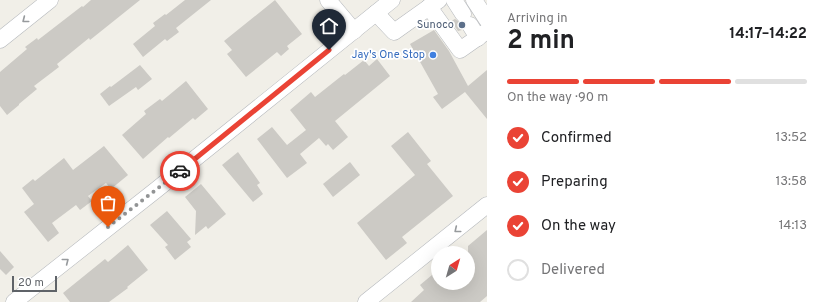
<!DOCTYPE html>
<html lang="en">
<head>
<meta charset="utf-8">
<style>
  body { margin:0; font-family:Overpass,sans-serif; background:#f6f6f6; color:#202124; height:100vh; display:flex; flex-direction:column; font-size:15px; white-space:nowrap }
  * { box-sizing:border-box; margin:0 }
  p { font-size:13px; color:#757577 }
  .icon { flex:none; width:22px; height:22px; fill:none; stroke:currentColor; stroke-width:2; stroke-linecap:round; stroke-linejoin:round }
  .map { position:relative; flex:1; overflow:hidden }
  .drawer { display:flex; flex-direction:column; background:#fff; width:340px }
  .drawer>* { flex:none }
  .needle { width:26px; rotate:37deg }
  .fabs { position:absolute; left:431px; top:246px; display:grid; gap:8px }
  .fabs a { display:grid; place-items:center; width:44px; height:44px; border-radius:50%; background:#fff; box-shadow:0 4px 16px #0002; font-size:20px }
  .scale { position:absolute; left:12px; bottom:10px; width:45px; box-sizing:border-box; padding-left:4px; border:2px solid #5f6368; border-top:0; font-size:11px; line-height:14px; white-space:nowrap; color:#5f6368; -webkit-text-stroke:3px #fff; paint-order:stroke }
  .pin { position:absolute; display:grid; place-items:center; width:34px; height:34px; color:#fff; margin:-41px -17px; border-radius:50% 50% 50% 0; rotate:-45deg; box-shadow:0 0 4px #0007 }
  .pin .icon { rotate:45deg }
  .courier { position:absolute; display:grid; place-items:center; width:40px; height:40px; margin:-20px; border:3px solid #ea4335; border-radius:50%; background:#fff; color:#222; box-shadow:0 1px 5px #0007 }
  .overview em { font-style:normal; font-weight:700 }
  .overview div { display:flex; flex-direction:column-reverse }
  .overview { display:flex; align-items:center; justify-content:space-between; height:68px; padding:0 20px }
  h1 { font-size:26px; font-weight:700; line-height:30px }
  .bar { display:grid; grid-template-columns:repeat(4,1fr); gap:6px 4px; align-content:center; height:48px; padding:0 20px }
  .bar i { height:5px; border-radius:3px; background:#e0e0e0 }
  .bar .selected { background:#ea4335 }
  .bar p { grid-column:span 4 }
  ol { padding:0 20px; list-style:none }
  li { display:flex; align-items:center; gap:12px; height:44px }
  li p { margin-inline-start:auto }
  li .icon { padding:4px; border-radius:50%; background:#ea4335; color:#fff; stroke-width:4 }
  li:last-child { color:#757577 }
  li i { width:22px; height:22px; border:2px solid #e0e0e0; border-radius:50% }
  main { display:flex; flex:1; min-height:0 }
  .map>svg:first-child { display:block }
  .building { fill:#cccac5 }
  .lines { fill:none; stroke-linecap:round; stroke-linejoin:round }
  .minor-casing { stroke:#b5b8bc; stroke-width:17 }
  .minor { stroke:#fff; stroke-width:16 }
  .oneway { stroke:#979a9d }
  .done { stroke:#929495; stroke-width:4; stroke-dasharray:0 7.2 }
  .route { stroke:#ea4335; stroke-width:5 }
  .service-dot { fill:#5c6f8a; stroke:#fff; stroke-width:1.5 }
  .shop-dot { fill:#3f7fe0; stroke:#fff; stroke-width:1.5 }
  .labels { text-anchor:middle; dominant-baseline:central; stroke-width:3.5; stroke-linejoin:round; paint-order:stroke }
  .service-label { font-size:11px; fill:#4e5e75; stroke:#fff; text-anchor:end }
  .shop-label { font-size:11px; fill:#366cbe; stroke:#fff; text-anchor:end }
</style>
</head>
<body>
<main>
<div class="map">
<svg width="487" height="302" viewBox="0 0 487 302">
  <rect width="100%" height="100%" fill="#f1efe8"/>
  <g class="building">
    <polygon points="91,0 140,0 90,40 89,38 57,64 59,67 34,86 37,89 19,104 19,105 7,115 0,106 0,72 27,49 25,47 37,38 38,40 82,6 83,7"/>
    <polygon points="185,0 211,0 176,28 179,32 167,41 165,39 143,57 133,44 155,26 153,23 165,14 166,15"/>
    <polygon points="275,0 302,34 287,46 289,49 281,56 277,52 246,77 227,54 232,50 224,41"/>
    <polygon points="455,19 461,23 462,30 458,31 451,21"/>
    <polygon points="434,30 449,51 468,86 487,70 487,119 465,92 442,109 433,97 438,94 410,44"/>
    <polygon points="377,59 390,76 335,121 348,137 333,150 328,144 326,146 319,138 300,154 307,163 287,178 257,139 272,127 287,145 306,130 290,110 311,92 315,97 344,74 345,75 364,60 369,66"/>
    <polygon points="140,65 152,79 138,90 136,87 109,106 100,94 110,86 111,87"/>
    <polygon points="186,81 208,109 195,120 193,118 169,138 168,137 143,159 122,135 146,114 144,111 160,99 162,101"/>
    <polygon points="408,132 431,161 427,164 453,196 402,237 407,243 386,260 357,223 415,175 391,146"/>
    <polygon points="104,146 128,175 111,189 106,183 88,196 92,201 80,210 76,205 52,223 59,233 48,242 24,212 34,204 22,188 33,179 35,181 64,158 73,170"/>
    <polygon points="238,152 260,183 257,185 263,194 253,202 222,165"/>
    <polygon points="350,162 360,175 333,197 323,184"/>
    <polygon points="201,184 226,214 208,229 206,226 195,235 196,211 185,197"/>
    <polygon points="167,211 191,239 187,242 191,247 175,260 165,247 168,245 150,225"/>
    <polygon points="487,230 487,296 480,302 411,302 424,290 420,285 438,270 438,283 468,283 468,246"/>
    <polygon points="128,245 148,270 127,287 128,288 109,302 70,302 63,293 105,259 108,262"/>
    <polygon points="0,251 14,267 6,275 0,269"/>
  </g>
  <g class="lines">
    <g class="minor-casing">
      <g id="minor">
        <polyline points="328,0 354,31"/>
        <polyline points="454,0 463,14"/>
        <polyline points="474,0 487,20"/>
        <polyline points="429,7 460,50 487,31"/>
        <polyline points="376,13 394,32 439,0"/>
        <polyline points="470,25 478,38"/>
        <polyline points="0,40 50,0"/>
        <polyline points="14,302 156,190 392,0"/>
        <polyline points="366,302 487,205"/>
      </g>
    </g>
    <use href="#minor" class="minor"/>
  </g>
  <defs><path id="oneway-chevron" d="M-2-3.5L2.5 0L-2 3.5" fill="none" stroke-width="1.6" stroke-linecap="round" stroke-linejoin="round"/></defs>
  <g class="oneway">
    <use href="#oneway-chevron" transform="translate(25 20) rotate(142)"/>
    <use href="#oneway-chevron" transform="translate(457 230) rotate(141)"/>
    <use href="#oneway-chevron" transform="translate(66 261) rotate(-38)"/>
  </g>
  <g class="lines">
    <polyline class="done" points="108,227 180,171"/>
    <polyline class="route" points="180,171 329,50"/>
  </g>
  <circle class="service-dot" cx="462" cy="25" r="4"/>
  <circle class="shop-dot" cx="433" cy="55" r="4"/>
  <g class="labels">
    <g class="service-label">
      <text x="454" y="25">Sunoco</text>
    </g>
    <g class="shop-label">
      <text x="425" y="55">Jay's One Stop</text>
    </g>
  </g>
</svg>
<div class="fabs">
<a><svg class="needle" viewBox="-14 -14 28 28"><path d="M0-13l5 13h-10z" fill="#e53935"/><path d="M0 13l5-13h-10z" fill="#757577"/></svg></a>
</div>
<div class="scale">20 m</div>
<div class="pin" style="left:108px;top:227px;background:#ea580c"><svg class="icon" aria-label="bag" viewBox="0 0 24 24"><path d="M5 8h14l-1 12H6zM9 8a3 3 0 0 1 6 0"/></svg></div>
<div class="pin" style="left:329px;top:50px;background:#1f2937"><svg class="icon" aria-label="home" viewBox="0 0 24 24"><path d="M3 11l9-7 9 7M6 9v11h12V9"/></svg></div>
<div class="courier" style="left:180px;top:171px"><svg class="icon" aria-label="car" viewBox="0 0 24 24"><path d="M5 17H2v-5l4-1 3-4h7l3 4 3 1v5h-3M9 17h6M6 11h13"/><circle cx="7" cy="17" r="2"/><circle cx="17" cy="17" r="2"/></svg></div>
</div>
<section class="drawer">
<div class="overview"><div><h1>2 min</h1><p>Arriving in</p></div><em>14:17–14:22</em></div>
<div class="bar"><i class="selected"></i><i class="selected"></i><i class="selected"></i><i></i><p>On the way · 90 m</p></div>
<ol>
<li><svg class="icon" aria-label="check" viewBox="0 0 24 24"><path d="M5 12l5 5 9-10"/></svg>Confirmed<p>13:52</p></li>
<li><svg class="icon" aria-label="check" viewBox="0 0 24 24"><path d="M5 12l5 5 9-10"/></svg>Preparing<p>13:58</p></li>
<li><svg class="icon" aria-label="check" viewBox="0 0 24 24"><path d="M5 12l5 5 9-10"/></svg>On the way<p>14:13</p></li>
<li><i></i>Delivered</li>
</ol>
</section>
</main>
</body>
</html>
